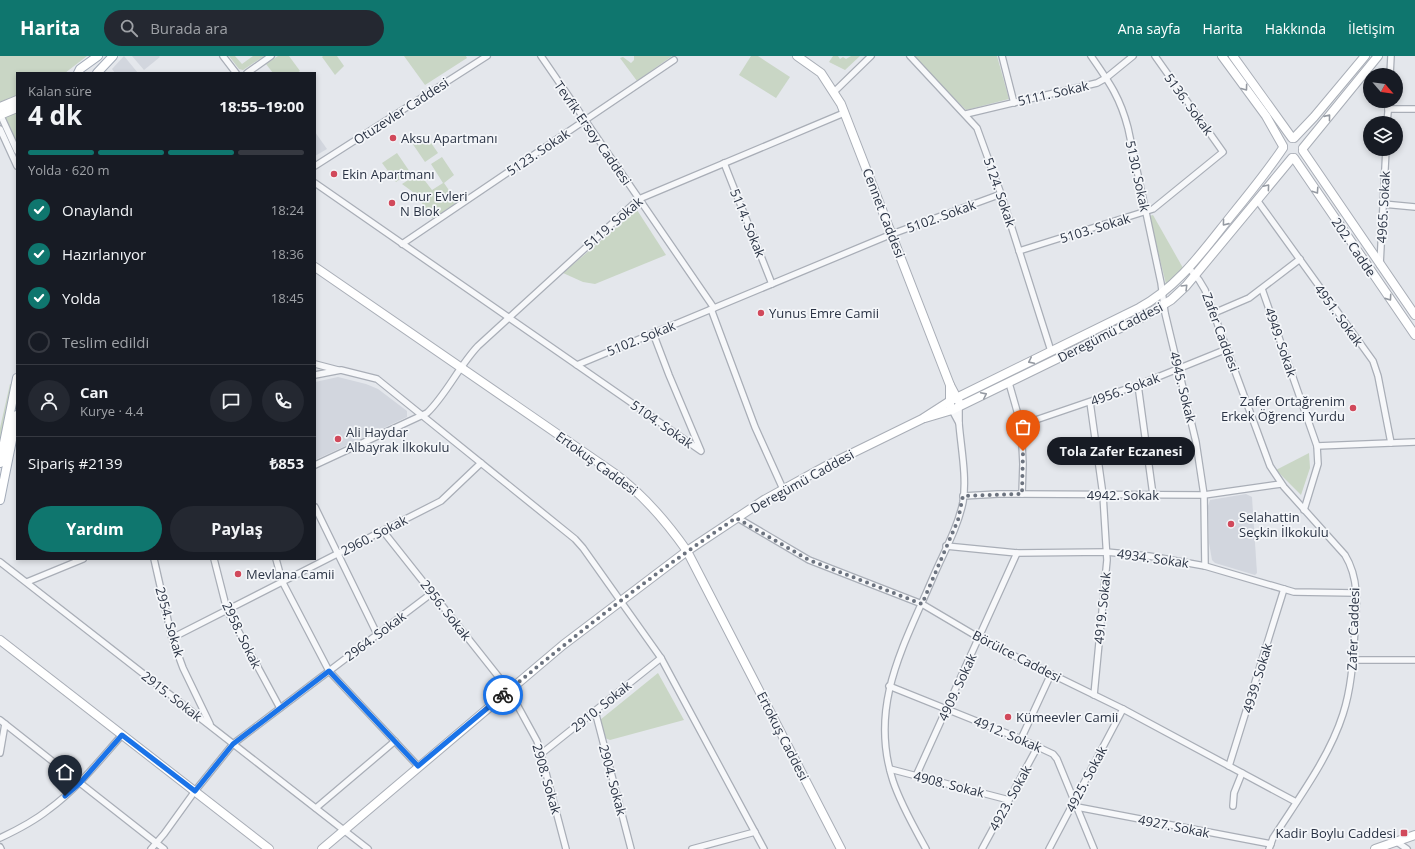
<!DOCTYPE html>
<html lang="tr">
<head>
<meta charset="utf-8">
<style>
  body { margin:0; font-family:"Open Sans",sans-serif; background:#242831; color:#f1f3f6; height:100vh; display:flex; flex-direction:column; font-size:15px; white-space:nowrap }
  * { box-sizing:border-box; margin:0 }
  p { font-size:13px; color:#9ea1a6 }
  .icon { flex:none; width:22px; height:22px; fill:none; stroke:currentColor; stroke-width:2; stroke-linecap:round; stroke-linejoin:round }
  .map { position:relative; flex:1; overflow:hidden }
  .side { position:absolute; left:16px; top:16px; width:300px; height:488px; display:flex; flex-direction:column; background:#171b24; border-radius:0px; box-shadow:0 2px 6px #0003 }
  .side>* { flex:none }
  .needle { width:26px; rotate:118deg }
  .controls { position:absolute; left:1363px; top:12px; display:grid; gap:8px }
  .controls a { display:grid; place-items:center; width:40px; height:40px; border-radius:50%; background:#171b24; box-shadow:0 2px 6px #0003; font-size:20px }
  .pin { position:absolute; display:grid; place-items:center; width:34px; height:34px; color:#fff; margin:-41px -17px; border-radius:50% 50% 50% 0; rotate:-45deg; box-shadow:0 0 4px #0007 }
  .pin .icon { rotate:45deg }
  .courier { position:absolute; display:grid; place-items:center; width:40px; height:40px; margin:-20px; border:3px solid #1a73e8; border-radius:50%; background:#fff; color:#222; box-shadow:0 1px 5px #0007 }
  .bubble { position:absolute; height:28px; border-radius:14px; background:#171b24; box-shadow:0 2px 6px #0003; font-size:13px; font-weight:700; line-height:28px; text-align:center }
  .overview em { font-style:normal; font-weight:700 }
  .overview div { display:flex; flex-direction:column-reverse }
  .overview { display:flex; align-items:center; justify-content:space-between; height:68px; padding:0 12px }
  h1 { font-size:26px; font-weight:700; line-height:30px }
  .bar { display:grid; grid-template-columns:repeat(4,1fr); gap:6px 4px; align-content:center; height:48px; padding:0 12px }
  .bar i { height:5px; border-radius:3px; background:#363941 }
  .bar .active { background:#0f766e }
  .bar p { grid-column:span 4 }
  .line { display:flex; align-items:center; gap:10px; padding:0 12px; border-top:1px solid #363941 }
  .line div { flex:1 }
  .round { display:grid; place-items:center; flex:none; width:42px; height:42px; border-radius:21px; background:#242831 }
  ol { padding:0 12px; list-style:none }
  li { display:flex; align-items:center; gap:12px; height:44px }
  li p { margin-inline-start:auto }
  li .icon { padding:4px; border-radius:50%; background:#0f766e; color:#fff; stroke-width:4 }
  li:last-child { color:#9ea1a6 }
  li i { width:22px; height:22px; border:2px solid #363941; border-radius:50% }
  .action { display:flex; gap:8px; margin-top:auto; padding:8px 12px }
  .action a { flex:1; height:46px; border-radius:24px; background:#0f766e; color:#fff; font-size:16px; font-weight:700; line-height:46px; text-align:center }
  .action a+a { background:#242831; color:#f1f3f6 }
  header { display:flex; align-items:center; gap:24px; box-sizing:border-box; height:56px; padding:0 20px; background:#0f766e; color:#fff }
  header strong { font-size:19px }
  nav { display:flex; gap:22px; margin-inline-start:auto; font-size:14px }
  .search { width:280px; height:36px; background:#242831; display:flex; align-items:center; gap:10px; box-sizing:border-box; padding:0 14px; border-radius:22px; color:#9ea1a6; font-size:15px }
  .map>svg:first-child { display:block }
  .built { fill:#d2d6de }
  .green { fill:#c9d6c5 }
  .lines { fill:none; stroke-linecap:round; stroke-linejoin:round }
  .street-casing { stroke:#a9aeb7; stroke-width:8 }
  .secondary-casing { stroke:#a9aeb7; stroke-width:10 }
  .primary-casing { stroke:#a3abb8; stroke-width:10 }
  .street { stroke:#f7f8fa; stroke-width:5.5 }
  .secondary { stroke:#fff; stroke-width:8 }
  .primary { stroke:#fff; stroke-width:8 }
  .oneway { stroke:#959aa2 }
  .done { stroke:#6c737f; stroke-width:4; stroke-dasharray:0 7.2 }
  .route { stroke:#1a73e8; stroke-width:5 }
  .poi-dot { fill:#d1495b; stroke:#f4f6f9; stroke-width:1.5 }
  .labels { text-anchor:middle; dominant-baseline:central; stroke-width:3.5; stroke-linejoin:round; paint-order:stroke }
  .street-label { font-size:13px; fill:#2b3445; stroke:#f4f6f9 }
  .poi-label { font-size:13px; fill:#2b3445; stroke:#f4f6f9; text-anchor:start }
</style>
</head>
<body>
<header>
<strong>Harita</strong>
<div class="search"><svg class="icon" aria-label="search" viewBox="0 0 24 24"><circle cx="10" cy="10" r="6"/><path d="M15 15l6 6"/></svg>Burada ara</div>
<nav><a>Ana sayfa</a><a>Harita</a><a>Hakkında</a><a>İletişim</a></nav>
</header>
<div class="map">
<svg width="1415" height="793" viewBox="0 0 1415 793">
  <rect width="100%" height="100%" fill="#e4e7ec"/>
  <g class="built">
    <polygon points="124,0 138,17 115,17 112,13"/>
    <polygon points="132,0 159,0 160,1 144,14"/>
    <polygon points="315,76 327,93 315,100"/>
    <polygon points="338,321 366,328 378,333 407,355 407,361 315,404 315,326"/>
    <polygon points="1246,438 1252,441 1257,517 1255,519 1215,507 1212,504 1209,487 1208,450 1210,444"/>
  </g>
  <g class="green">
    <polygon points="0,0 87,0 65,17 17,17 17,39 0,46"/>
    <polygon points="229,0 235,0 242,8 253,0 264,0 243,14 239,13"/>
    <polygon points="278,0 289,0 300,15 297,17 273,17 266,8"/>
    <polygon points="323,0 337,0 344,10 335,19 322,1"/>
    <polygon points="404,0 466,0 467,2 425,29"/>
    <polygon points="634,0 672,0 637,25 620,2 623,1 631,7 634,4"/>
    <polygon points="751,0 758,0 790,21 776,42 739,19"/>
    <polygon points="833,0 838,0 840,3 843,1 846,3 851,0 860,0 845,14 829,6"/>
    <polygon points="913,0 997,0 1009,43 966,54"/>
    <polygon points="17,55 17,86 5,61"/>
    <polygon points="425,78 438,97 425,106 412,87"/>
    <polygon points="397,97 410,116 396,126 382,107"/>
    <polygon points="442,101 454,119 444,127 457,146 433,163 419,143 421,142 402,128 419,117 432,134 443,127 431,108"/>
    <polygon points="637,154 666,199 595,228 583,226 563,217"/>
    <polygon points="1153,159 1183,212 1166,228 1149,160"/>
    <polygon points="10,328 14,329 0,395 0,372"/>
    <polygon points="1309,397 1310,412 1301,439 1276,414"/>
    <polygon points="658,617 684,664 610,684 605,682 600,664"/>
  </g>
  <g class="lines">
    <g class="street-casing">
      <g id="street">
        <polyline points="223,0 236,17"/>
        <polyline points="541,0 714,252"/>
        <polyline points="910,0 977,72 1001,138 1051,295"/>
        <polyline points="1002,0 1014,47"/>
        <path d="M 1091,0 C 1109,26 1120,41 1128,72 L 1161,227 L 1165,257 L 1196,386 L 1204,439 L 1205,510"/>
        <polyline points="247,17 271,0"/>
        <polyline points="1390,19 1391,0"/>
        <polyline points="834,36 871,0"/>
        <polyline points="1388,53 1415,53"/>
        <polyline points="0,58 17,95"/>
        <polyline points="966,58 1097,27 1106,22 1133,0"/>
        <polyline points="1387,67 1389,45"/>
        <polyline points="0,73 17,110"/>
        <polyline points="724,107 772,228"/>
        <polyline points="315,110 487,0"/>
        <polyline points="315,127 577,309 892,178 1001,138"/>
        <polyline points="1257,144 1373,305 1378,320 1391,387"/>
        <polyline points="1383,148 1415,151"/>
        <polyline points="402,188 674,4"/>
        <polyline points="1019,195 1153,153 1223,96 1155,0"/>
        <polyline points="1380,209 1386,93"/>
        <path d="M 1189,212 L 1199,224 L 1205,234 L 1270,410 L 1284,431 L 1345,499 C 1359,522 1357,548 1355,573 C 1353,602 1352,630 1343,658 C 1329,702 1298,743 1273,782 L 1269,793"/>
        <polyline points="1262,233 1317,390 1318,408 1304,454"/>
        <polyline points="711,253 755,371 783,433"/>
        <polyline points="1214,257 1249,242 1300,203"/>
        <polyline points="315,308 338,314"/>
        <polyline points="577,309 701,395 669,319 653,277"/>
        <polyline points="315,319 341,314 377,323 575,483 583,492 661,602 764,793"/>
        <polyline points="1009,327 1021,369 1023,408 1022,438"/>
        <polyline points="1138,329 1153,439"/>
        <polyline points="1090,346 1103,439 1107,504 1094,639"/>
        <polyline points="952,354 959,367 959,351"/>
        <polyline points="1021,369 1138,329 1227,293"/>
        <polyline points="1317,390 1415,386"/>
        <path d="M 315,409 L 427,357 C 446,339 459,310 478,290 L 639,143 L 844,57"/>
        <polyline points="963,440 998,438 1204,439 1281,428"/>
        <polyline points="315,451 377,578"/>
        <polyline points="736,461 809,504 922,548 988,587 1123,653 1296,746"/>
        <polyline points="383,475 509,634 537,685 541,698 566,793"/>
        <polyline points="946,490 1017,497 1106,496 1149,500 1205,510 1294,536 1356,537"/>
        <polyline points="154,503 172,582 183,612 210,668"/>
        <polyline points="214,503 227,554 280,652"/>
        <polyline points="276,503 282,525 329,615 418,710"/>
        <polyline points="0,506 368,793"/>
        <polyline points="27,526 83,503"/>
        <polyline points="172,582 441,445 481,407"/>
        <polyline points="1353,604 1415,604"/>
        <polyline points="889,630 1021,683 1053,698 1057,703 1094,793"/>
        <polyline points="595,655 631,793"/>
        <polyline points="0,664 164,793"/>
        <polyline points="1021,683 1051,618"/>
        <polyline points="0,697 5,668"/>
        <polyline points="541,698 661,602"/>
        <polyline points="1229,710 1284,533"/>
        <polyline points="890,713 1009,744"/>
        <polyline points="916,720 1017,497"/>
        <polyline points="1233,750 1234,737 1242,717"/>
        <polyline points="1077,751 1271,788"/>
        <polyline points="316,752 395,685"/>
        <path d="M 0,782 C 17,774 33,766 48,754 C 77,733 99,705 122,679"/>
        <polyline points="1397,786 1407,793"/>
        <polyline points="0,791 1,793"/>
        <polyline points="151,793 164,778 195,735 233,688 432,537"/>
        <polyline points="692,793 755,776"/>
        <path d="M 926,793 C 914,771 901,749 893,725 C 868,648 905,588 934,519 C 944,496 958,471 963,446 C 967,421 961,392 959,367"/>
        <polyline points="982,793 1038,690"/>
        <polyline points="1049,793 1123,653"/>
      </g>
    </g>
    <g class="secondary-casing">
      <g id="secondary">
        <polyline points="797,0 821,17 841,48 950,329"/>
        <polyline points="1222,0 1266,60 1283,90"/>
        <polyline points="1233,0 1292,82"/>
        <polyline points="0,51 17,44"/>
        <polyline points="0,59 17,52"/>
        <polyline points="1294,82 1314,61 1365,0"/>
        <polyline points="1303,92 1378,0"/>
        <polyline points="1303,95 1415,259"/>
        <polyline points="1294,102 1415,279"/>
        <path d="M 315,211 L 614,417 C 644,439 666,465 687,495 L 841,793"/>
        <polyline points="950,349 950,329 959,346"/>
        <polyline points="925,362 952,354 1143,261 1171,244 1186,230 1292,102"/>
        <polyline points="0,584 269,793"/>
        <path d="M 322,793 L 563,589 L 687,495 L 764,444 L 826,410 L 922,363 L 950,345 L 1139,252 C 1178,231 1203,195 1231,160 C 1249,138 1267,116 1283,92"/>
        <polyline points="1375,793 1415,779"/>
      </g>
    </g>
    <g class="primary-casing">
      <g id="primary">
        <polyline points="78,17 80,13 98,0"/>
        <polyline points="97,17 113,0"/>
        <polyline points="0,407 17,322"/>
        <polyline points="0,444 17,359"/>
      </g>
    </g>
    <use href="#street" class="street"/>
    <use href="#secondary" class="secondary"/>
    <use href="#primary" class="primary"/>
  </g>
  <defs><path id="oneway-chevron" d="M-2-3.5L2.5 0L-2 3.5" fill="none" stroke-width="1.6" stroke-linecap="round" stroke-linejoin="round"/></defs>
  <g class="oneway">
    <use href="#oneway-chevron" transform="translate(1245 32) rotate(54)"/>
    <use href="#oneway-chevron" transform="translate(1328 61) rotate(-51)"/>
    <use href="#oneway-chevron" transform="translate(1267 131) rotate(-50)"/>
    <use href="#oneway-chevron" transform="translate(1316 135) rotate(56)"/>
    <use href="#oneway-chevron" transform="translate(1225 167) rotate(129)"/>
    <use href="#oneway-chevron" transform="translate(1185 231) rotate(-45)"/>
    <use href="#oneway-chevron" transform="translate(1389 242) rotate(55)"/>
    <use href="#oneway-chevron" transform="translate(1031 305) rotate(154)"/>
    <use href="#oneway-chevron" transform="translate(984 339) rotate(-26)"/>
  </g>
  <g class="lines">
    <path class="done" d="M 503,639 C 578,577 655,516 736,462 L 809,504 L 922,548 L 958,464 L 963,440 L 1022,438 L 1023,395"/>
    <polyline class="route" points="65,740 80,727 122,679 195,735 233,688 329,615 418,710 503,639"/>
  </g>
  <g class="poi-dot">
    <circle cx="393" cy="82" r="4"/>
    <circle cx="334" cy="118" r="4"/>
    <circle cx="392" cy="147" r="4"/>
    <circle cx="761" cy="257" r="4"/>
    <circle cx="1353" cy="352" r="4"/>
    <circle cx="338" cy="383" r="4"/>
    <circle cx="1231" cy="468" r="4"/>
    <circle cx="238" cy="518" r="4"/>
    <circle cx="1008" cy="661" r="4"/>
    <rect x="1400" y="773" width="8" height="8" rx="2"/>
  </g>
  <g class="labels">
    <g class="street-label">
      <text transform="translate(1053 37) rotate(-13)">5111. Sokak</text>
      <text transform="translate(1189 48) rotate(54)">5136. Sokak</text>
      <text transform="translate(401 55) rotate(-33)">Otuzevler Caddesi</text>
      <text transform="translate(593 77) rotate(55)">Tevfik Ersoy Caddesi</text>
      <text transform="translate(538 96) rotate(-34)">5123. Sokak</text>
      <text transform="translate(1138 120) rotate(78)">5130. Sokak</text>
      <text transform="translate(1000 136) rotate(71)">5124. Sokak</text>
      <text transform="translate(1383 151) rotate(-87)">4965. Sokak</text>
      <text transform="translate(884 157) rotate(69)">Cennet Caddesi</text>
      <text transform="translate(941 160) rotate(-20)">5102. Sokak</text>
      <text transform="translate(613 167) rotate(-41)">5119. Sokak</text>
      <text transform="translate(748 167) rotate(68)">5114. Sokak</text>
      <text transform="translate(1095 172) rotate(-17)">5103. Sokak</text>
      <text transform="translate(1354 191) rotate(56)">202. Cadde</text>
      <text transform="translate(1339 259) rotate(54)">4951. Sokak</text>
      <text transform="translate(1110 276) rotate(-27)">Deregümü Caddesi</text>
      <text transform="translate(1221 276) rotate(70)">Zafer Caddesi</text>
      <text transform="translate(641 282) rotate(-22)">5102. Sokak</text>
      <text transform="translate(1281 286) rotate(71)">4949. Sokak</text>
      <text transform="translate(1183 331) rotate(76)">4945. Sokak</text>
      <text transform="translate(1125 333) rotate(-20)">4956. Sokak</text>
      <text transform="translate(662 368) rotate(35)">5104. Sokak</text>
      <text transform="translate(597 407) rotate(36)">Ertokuş Caddesi</text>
      <text transform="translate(802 425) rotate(-29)">Deregümü Caddesi</text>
      <text x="1123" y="439">4942. Sokak</text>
      <text transform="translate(374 479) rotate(-27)">2960. Sokak</text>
      <text transform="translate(1153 502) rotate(8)">4934. Sokak</text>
      <text transform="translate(1102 552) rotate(-84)">4919. Sokak</text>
      <text transform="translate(446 554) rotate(52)">2956. Sokak</text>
      <text transform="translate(170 566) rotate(74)">2954. Sokak</text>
      <text transform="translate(1353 573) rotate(-88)">Zafer Caddesi</text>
      <text transform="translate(242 579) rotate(64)">2958. Sokak</text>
      <text transform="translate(375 580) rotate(-37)">2964. Sokak</text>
      <text transform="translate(1017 600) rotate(27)">Börülce Caddesi</text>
      <text transform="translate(1257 622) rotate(-73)">4939. Sokak</text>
      <text transform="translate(957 631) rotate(-65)">4909. Sokak</text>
      <text transform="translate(172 640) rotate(38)">2915. Sokak</text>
      <text transform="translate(601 650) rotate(-39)">2910. Sokak</text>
      <text transform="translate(1008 678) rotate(23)">4912. Sokak</text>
      <text transform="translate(783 680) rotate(63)">Ertokuş Caddesi</text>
      <text transform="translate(547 723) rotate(74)">2908. Sokak</text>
      <text transform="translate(1086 723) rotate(-62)">4925. Sokak</text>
      <text transform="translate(613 724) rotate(75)">2904. Sokak</text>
      <text transform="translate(949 728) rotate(14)">4908. Sokak</text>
      <text transform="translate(1010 742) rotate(-61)">4923. Sokak</text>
      <text transform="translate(1174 770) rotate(11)">4927. Sokak</text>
    </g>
    <g class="poi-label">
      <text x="401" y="82">Aksu Apartmanı</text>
      <text x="342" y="118">Ekin Apartmanı</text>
      <text x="400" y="140">Onur Evleri<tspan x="400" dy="15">N Blok</tspan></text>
      <text x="769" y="257">Yunus Emre Camii</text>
      <text x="1345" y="345" text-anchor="end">Zafer Ortağrenim<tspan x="1345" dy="15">Erkek Öğrenci Yurdu</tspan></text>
      <text x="346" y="376">Ali Haydar<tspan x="346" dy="15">Albayrak İlkokulu</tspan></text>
      <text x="1239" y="461">Selahattin<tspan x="1239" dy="15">Seçkin İlkokulu</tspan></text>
      <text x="246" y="518">Mevlana Camii</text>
      <text x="1016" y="661">Kümeevler Camii</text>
      <text x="1396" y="777" text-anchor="end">Kadir Boylu Caddesi</text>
    </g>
  </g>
</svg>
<div class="controls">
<a><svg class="needle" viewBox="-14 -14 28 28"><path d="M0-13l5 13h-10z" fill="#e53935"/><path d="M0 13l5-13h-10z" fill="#9ea1a6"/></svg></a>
<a><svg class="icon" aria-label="layers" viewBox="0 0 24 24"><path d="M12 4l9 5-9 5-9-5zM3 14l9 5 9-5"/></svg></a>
</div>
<div class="pin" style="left:1023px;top:395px;background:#ea580c"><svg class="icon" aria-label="bag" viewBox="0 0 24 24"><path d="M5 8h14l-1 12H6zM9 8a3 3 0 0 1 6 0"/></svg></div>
<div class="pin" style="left:65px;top:740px;background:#1f2937"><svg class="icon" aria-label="home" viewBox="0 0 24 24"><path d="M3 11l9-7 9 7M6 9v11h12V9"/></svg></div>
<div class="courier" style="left:503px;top:639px"><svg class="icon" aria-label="bike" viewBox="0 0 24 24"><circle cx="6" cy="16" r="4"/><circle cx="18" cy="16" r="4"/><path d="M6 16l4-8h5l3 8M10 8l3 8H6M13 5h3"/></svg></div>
<div class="bubble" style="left:1047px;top:381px;width:148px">Tola Zafer Eczanesi</div>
<section class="side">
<div class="overview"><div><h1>4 dk</h1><p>Kalan süre</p></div><em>18:55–19:00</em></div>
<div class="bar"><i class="active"></i><i class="active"></i><i class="active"></i><i></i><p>Yolda · 620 m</p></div>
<ol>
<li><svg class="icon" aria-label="check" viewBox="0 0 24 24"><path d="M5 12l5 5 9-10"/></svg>Onaylandı<p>18:24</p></li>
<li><svg class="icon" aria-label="check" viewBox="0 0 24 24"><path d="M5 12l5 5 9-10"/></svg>Hazırlanıyor<p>18:36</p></li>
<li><svg class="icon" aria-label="check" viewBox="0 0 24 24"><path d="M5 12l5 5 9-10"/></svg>Yolda<p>18:45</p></li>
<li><i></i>Teslim edildi</li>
</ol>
<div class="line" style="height:72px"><a class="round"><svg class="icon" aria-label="person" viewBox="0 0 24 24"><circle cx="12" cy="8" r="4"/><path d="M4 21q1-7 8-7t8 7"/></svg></a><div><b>Can</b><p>Kurye · 4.4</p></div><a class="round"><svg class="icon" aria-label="chat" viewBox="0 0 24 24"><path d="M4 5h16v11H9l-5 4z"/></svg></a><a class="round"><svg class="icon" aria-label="phone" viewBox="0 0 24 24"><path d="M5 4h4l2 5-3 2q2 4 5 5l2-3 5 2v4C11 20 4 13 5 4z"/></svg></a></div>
<div class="line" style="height:52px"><div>Sipariş #2139</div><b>₺853</b></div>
<div class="action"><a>Yardım</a><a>Paylaş</a></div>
</section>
</div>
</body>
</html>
